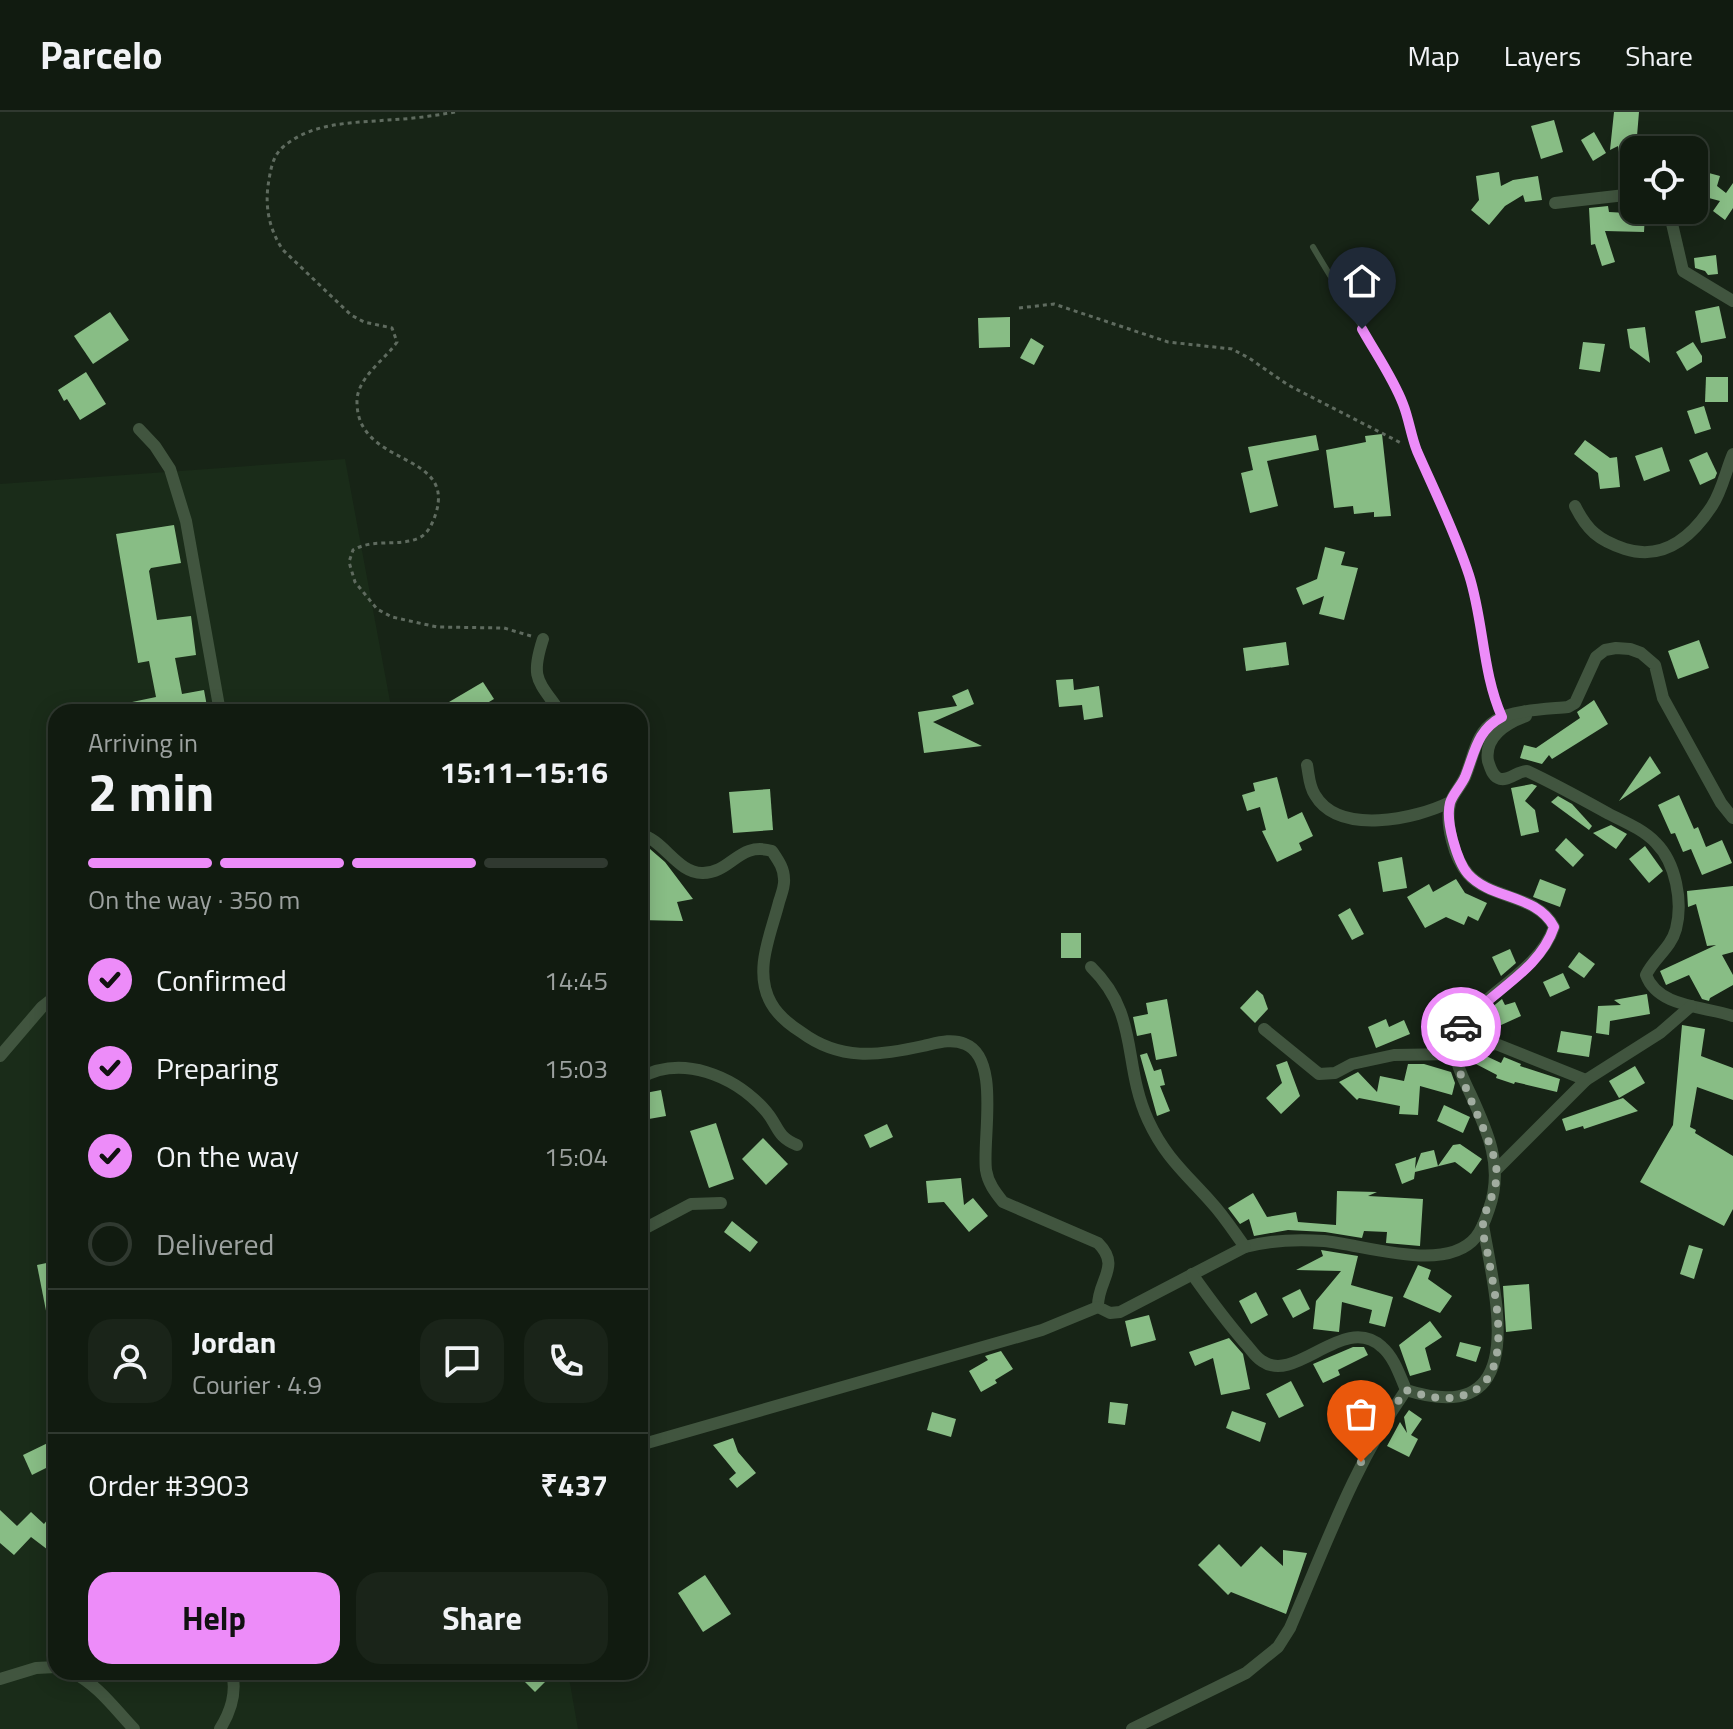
<!DOCTYPE html>
<html lang="en">
<head>
<meta charset="utf-8">
<style>
  body { margin:0; font-family:"Titillium Web",sans-serif; background:#1a2419; color:#f1f3f6; height:100vh; display:flex; flex-direction:column; font-size:30px; white-space:nowrap }
  * { box-sizing:border-box; margin:0 }
  p { font-size:26px; color:#9ca19f }
  .icon { flex:none; width:44px; height:44px; fill:none; stroke:currentColor; stroke-width:2; stroke-linecap:round; stroke-linejoin:round }
  .map { position:relative; flex:1; overflow:hidden }
  .drawer { position:absolute; left:48px; top:592px; width:600px; height:976px; display:flex; flex-direction:column; background:#111b10; border-radius:24px; box-shadow:0 4px 20px #0003,0 0 0 2px #303930 }
  .drawer>* { flex:none }
  .fabs { position:absolute; left:1620px; top:24px; display:grid; gap:16px }
  .fabs a { display:grid; place-items:center; width:88px; height:88px; border-radius:16px; background:#111b10; box-shadow:0 4px 20px #0003,0 0 0 2px #303930; font-size:40px }
  .pin { position:absolute; display:grid; place-items:center; width:68px; height:68px; color:#fff; margin:-82px -34px; border-radius:50% 50% 50% 0; rotate:-45deg; box-shadow:0 0 8px #0007 }
  .pin .icon { rotate:45deg }
  .courier { position:absolute; display:grid; place-items:center; width:80px; height:80px; margin:-40px; border:6px solid #ed8cf9; border-radius:50%; background:#fff; color:#222; box-shadow:0 2px 10px #0007 }
  .headline em { font-style:normal; font-weight:700 }
  .headline div { display:flex; flex-direction:column-reverse }
  .headline { display:flex; align-items:center; justify-content:space-between; height:136px; padding:0 40px }
  h1 { font-size:52px; font-weight:700; line-height:60px }
  .bar { display:grid; grid-template-columns:repeat(4,1fr); gap:12px 8px; align-content:center; height:96px; padding:0 40px }
  .bar i { height:10px; border-radius:6px; background:#303930 }
  .bar .current { background:#ed8cf9 }
  .bar p { grid-column:span 4 }
  .line { display:flex; align-items:center; gap:20px; padding:0 40px; border-top:2px solid #303930 }
  .line div { flex:1 }
  .round { display:grid; place-items:center; flex:none; width:84px; height:84px; border-radius:24px; background:#1a2419 }
  ol { padding:0 40px; list-style:none }
  li { display:flex; align-items:center; gap:24px; height:88px }
  li p { margin-inline-start:auto }
  li .icon { padding:8px; border-radius:50%; background:#ed8cf9; color:#111; stroke-width:4 }
  li:last-child { color:#9ca19f }
  li i { width:44px; height:44px; border:4px solid #303930; border-radius:50% }
  .action { display:flex; gap:16px; margin-top:auto; padding:16px 40px }
  .action a { flex:1; height:92px; border-radius:24px; background:#ed8cf9; color:#111; font-size:32px; font-weight:700; line-height:92px; text-align:center }
  .action a+a { background:#1a2419; color:#f1f3f6 }
  header { display:flex; align-items:center; gap:48px; box-sizing:border-box; height:112px; padding:0 40px; background:#111b10; border-bottom:2px solid #303930 }
  header strong { font-size:38px }
  nav { display:flex; gap:44px; margin-inline-start:auto; font-size:28px }
  .map>svg:first-child { display:block }
  .built { fill:#1a2c19 }
  .building { fill:#88bd85 }
  .lines { fill:none; stroke-linecap:round; stroke-linejoin:round }
  .path { stroke:#5f6b5f; stroke-width:3; stroke-dasharray:4 4; stroke-linecap:butt }
  .lane { stroke:#41553f; stroke-width:6 }
  .street { stroke:#41553f; stroke-width:12 }
  .done { stroke:#a1aca0; stroke-width:8; stroke-dasharray:0 14.4 }
  .route { stroke:#ed8cf9; stroke-width:10 }
</style>
</head>
<body>
<header>
<strong>Parcelo</strong>
<nav><a>Map</a><a>Layers</a><a>Share</a></nav>
</header>
<div class="map">
<svg width="1733" height="1617" viewBox="0 0 1733 1617">
  <rect width="100%" height="100%" fill="#172416"/>
  <polygon class="built" points="345,347 392,600 56,600 56,1560 568,1560 578,1617 0,1617 0,372"/>
  <g class="building">
    <polygon points="1614,0 1639,0 1637,24 1641,24 1642,38 1634,38 1634,52 1619,53 1618,34 1610,38"/>
    <polygon points="1554,8 1563,40 1541,47 1531,14"/>
    <polygon points="1594,20 1606,41 1593,49 1581,28"/>
    <polygon points="1694,57 1720,64 1717,74 1726,81 1733,71 1733,96 1725,108 1713,99 1720,89 1694,82"/>
    <polygon points="1499,60 1501,74 1513,68 1538,64 1542,88 1525,90 1523,83 1505,94 1489,113 1471,98 1479,88 1476,64"/>
    <polygon points="1608,94 1609,100 1645,102 1644,120 1605,119 1615,150 1602,154 1595,132 1591,133 1589,96"/>
    <polygon points="1716,143 1718,162 1708,163 1705,159 1695,156 1694,146"/>
    <polygon points="1719,194 1726,226 1701,231 1695,199"/>
    <polygon points="110,200 129,228 93,252 74,224"/>
    <polygon points="1010,205 1010,235 979,236 978,206"/>
    <polygon points="1645,215 1650,251 1630,236 1627,217"/>
    <polygon points="1031,226 1044,234 1034,253 1020,246"/>
    <polygon points="1583,230 1605,232 1600,260 1579,257"/>
    <polygon points="1693,230 1702,244 1702,250 1687,259 1676,240"/>
    <polygon points="86,260 106,292 80,308 67,287 64,289 58,278"/>
    <polygon points="1706,265 1728,265 1728,290 1705,290"/>
    <polygon points="1704,294 1711,317 1695,322 1687,299"/>
    <polygon points="1382,322 1391,404 1374,405 1374,400 1354,402 1353,394 1334,396 1326,338 1366,330 1365,324"/>
    <polygon points="1316,323 1319,338 1267,349 1278,394 1250,401 1241,361 1253,358 1248,335"/>
    <polygon points="1585,328 1610,346 1617,345 1620,375 1600,377 1598,361 1574,342"/>
    <polygon points="1662,335 1670,359 1644,369 1635,344"/>
    <polygon points="1707,340 1717,361 1715,366 1700,373 1689,348"/>
    <polygon points="174,413 181,451 151,456 149,459 157,508 191,504 196,543 175,546 182,582 204,578 208,600 114,600 113,594 156,585 149,549 138,551 116,422"/>
    <polygon points="1325,435 1345,440 1341,453 1358,456 1344,508 1319,502 1324,484 1303,493 1296,476 1317,467"/>
    <polygon points="1699,528 1709,556 1678,567 1668,539"/>
    <polygon points="1286,530 1289,553 1246,559 1243,536"/>
    <polygon points="1073,567 1074,578 1099,574 1103,605 1084,608 1082,593 1059,595 1056,568"/>
    <polygon points="483,570 494,587 472,600 432,600"/>
    <polygon points="968,577 974,592 933,610 982,634 924,641 918,600 957,594 952,584"/>
    <polygon points="1594,588 1608,612 1552,647 1549,643 1542,652 1520,646 1524,633 1536,636 1580,606 1577,600"/>
    <polygon points="1650,644 1661,661 1619,689"/>
    <polygon points="1277,665 1288,707 1302,700 1313,724 1299,731 1302,738 1277,750 1262,719 1266,718 1260,695 1247,699 1242,683 1255,679 1253,671"/>
    <polygon points="1532,672 1537,674 1525,689 1535,698 1539,720 1521,724 1511,676"/>
    <polygon points="770,677 773,718 733,721 729,680"/>
    <polygon points="1679,683 1694,717 1698,715 1706,735 1722,728 1732,751 1702,763 1691,737 1683,740 1675,721 1671,722 1658,693"/>
    <polygon points="1558,684 1572,692 1592,714 1589,718 1551,690"/>
    <polygon points="1611,713 1627,722 1616,737 1593,721"/>
    <polygon points="1566,726 1584,743 1573,755 1555,738"/>
    <polygon points="1645,734 1663,759 1649,771 1629,747"/>
    <polygon points="650,737 665,750 693,787 677,790 683,809 640,808 640,738"/>
    <polygon points="1402,745 1407,776 1383,780 1378,750"/>
    <polygon points="1456,767 1465,781 1487,791 1478,809 1468,804 1464,813 1446,805 1425,816 1407,785 1429,772 1433,780"/>
    <polygon points="1540,767 1566,777 1560,795 1533,785"/>
    <polygon points="1733,774 1733,840 1722,843 1733,863 1733,873 1710,886 1709,889 1702,887 1689,863 1666,873 1660,859 1716,833 1707,834 1696,792 1688,795 1687,779"/>
    <polygon points="1350,796 1364,822 1352,828 1338,803"/>
    <rect x="1061" y="821" width="20" height="25"/>
    <polygon points="1510,837 1516,851 1501,864 1492,845"/>
    <polygon points="1579,840 1595,852 1584,866 1568,855"/>
    <polygon points="1563,861 1570,876 1550,885 1543,870"/>
    <polygon points="1257,878 1263,883 1268,897 1255,911 1240,896"/>
    <polygon points="1647,882 1650,902 1610,909 1609,923 1596,921 1598,894 1621,893 1614,888"/>
    <polygon points="1167,887 1177,944 1156,948 1151,921 1137,924 1133,905 1148,902 1146,891"/>
    <polygon points="1502,887 1505,893 1515,890 1521,904 1477,924 1469,921 1483,904 1498,910 1491,896"/>
    <polygon points="1386,907 1389,915 1404,908 1410,922 1376,936 1368,915"/>
    <polygon points="1682,913 1705,917 1701,944 1733,956 1733,988 1697,975 1690,1015 1696,1018 1695,1021 1733,1044 1733,1097 1724,1114 1640,1070 1673,1013"/>
    <polygon points="1561,919 1592,924 1589,945 1557,940"/>
    <polygon points="1147,941 1154,959 1161,957 1165,973 1160,974 1170,999 1157,1004 1140,943"/>
    <polygon points="1486,944 1501,951 1504,945 1521,952 1520,954 1560,967 1557,980 1515,970 1514,972 1496,966 1497,963 1474,951 1476,946"/>
    <polygon points="1287,949 1300,984 1281,1002 1266,986 1282,971 1276,953"/>
    <polygon points="1408,952 1424,952 1451,960 1455,971 1452,983 1420,974 1418,1003 1399,1002 1400,994 1359,986 1357,988 1339,970 1358,960 1377,980 1380,964 1404,969"/>
    <polygon points="1635,954 1645,971 1619,986 1609,969"/>
    <polygon points="661,978 666,1004 643,1008 640,982"/>
    <polygon points="1623,986 1638,999 1584,1017 1583,1014 1566,1019 1562,1007"/>
    <polygon points="1444,993 1470,1005 1463,1021 1437,1009"/>
    <polygon points="716,1011 734,1067 709,1076 690,1019"/>
    <polygon points="887,1012 893,1025 870,1036 864,1023"/>
    <polygon points="763,1026 788,1052 766,1073 742,1047"/>
    <polygon points="1460,1032 1482,1047 1471,1062 1455,1050 1415,1060 1414,1067 1402,1072 1395,1052 1416,1045 1415,1057 1421,1041 1434,1038 1438,1054 1453,1033"/>
    <polygon points="961,1066 964,1093 973,1086 988,1104 969,1120 944,1090 928,1091 926,1069"/>
    <polygon points="1337,1079 1377,1080 1368,1084 1423,1087 1420,1134 1386,1131 1387,1120 1364,1119 1362,1126 1325,1120 1288,1118 1254,1124 1249,1107 1240,1112 1228,1096 1253,1081 1267,1105 1296,1100 1298,1110 1336,1113"/>
    <polygon points="732,1109 758,1130 750,1140 724,1120"/>
    <polygon points="1689,1133 1703,1137 1694,1167 1680,1162"/>
    <polygon points="1321,1138 1358,1144 1351,1173 1393,1185 1385,1215 1369,1211 1372,1198 1342,1190 1339,1220 1313,1217 1316,1189 1341,1159 1296,1158 1323,1144"/>
    <polygon points="56,1149 56,1218 50,1219 37,1153"/>
    <polygon points="1418,1153 1431,1158 1428,1167 1452,1184 1440,1201 1403,1185"/>
    <polygon points="1529,1172 1532,1217 1506,1220 1503,1174"/>
    <polygon points="1300,1177 1310,1197 1293,1206 1282,1186"/>
    <polygon points="1256,1180 1268,1203 1251,1212 1239,1189"/>
    <polygon points="1149,1203 1156,1228 1131,1235 1125,1209"/>
    <polygon points="1430,1209 1442,1225 1425,1236 1431,1258 1410,1264 1399,1233"/>
    <polygon points="1229,1226 1243,1242 1250,1277 1221,1283 1213,1246 1195,1254 1189,1240"/>
    <polygon points="1460,1230 1481,1235 1476,1250 1456,1244"/>
    <polygon points="1353,1235 1364,1235 1368,1243 1338,1258 1340,1263 1323,1271 1313,1252"/>
    <polygon points="1001,1239 1013,1257 995,1268 997,1271 981,1280 969,1259 988,1248 985,1244"/>
    <polygon points="1291,1269 1304,1294 1279,1306 1266,1282"/>
    <polygon points="1367,1288 1375,1309 1349,1319 1341,1298"/>
    <polygon points="1110,1290 1128,1292 1125,1313 1108,1311"/>
    <polygon points="1409,1298 1422,1307 1411,1323 1418,1327 1409,1345 1387,1334 1400,1310 1407,1321 1404,1305"/>
    <polygon points="1232,1299 1266,1311 1260,1330 1226,1316"/>
    <polygon points="932,1300 956,1307 951,1325 927,1318"/>
    <polygon points="733,1326 738,1340 756,1361 737,1376 729,1367 736,1361 713,1333"/>
    <polygon points="56,1327 56,1351 32,1363 23,1343"/>
    <polygon points="56,1397 56,1444 31,1425 14,1443 0,1431 0,1398 17,1414 31,1400 44,1412"/>
    <polygon points="1219,1432 1241,1455 1261,1434 1283,1454 1283,1438 1307,1441 1286,1502 1231,1480 1228,1483 1198,1453"/>
    <polygon points="705,1463 731,1502 703,1520 678,1481"/>
    <polygon points="515,1560 555,1560 535,1580"/>
  </g>
  <g class="lines">
    <g class="path">
      <path d="M 455,0 C 433,4 410,7 388,8 C 352,11 312,10 283,35 C 272,44 270,61 268,74 C 265,97 270,119 283,138 L 351,203 L 364,210 L 392,216 L 397,230 C 384,249 356,266 357,291 C 358,355 455,339 436,401 C 433,410 429,421 419,426 C 398,435 374,426 353,438 L 349,450 L 355,470 L 377,497 L 392,505 L 437,515 L 504,516 L 531,524"/>
      <polyline points="1019,196 1054,192 1168,230 1232,237 1249,246 1288,273 1403,332"/>
    </g>
    <path class="lane" d="M 1313,135 C 1339,180 1370,224 1394,271 C 1405,293 1408,317 1418,340 C 1436,380 1456,420 1469,463 C 1483,510 1482,560 1502,605"/>
    <g class="street">
      <polyline points="1555,91 1634,82"/>
      <polyline points="1664,98 1670,103 1683,159 1733,189"/>
      <polyline points="139,317 155,334 170,357 186,409 220,600"/>
      <path d="M 1575,394 C 1587,418 1598,428 1625,437 C 1663,449 1691,426 1712,394 C 1722,379 1726,358 1733,342"/>
      <path d="M 543,527 C 530,567 538,568 560,600"/>
      <path d="M 1526,604 C 1506,611 1484,625 1488,649 C 1490,655 1492,663 1498,666 C 1507,671 1517,659 1527,659 C 1555,672 1582,687 1609,702 C 1625,710 1644,718 1656,731 C 1676,751 1683,790 1676,817 C 1671,836 1654,846 1646,863 C 1658,896 1705,894 1733,904"/>
      <path d="M 1307,653 C 1309,663 1309,674 1315,683 C 1339,724 1416,707 1450,690"/>
      <path d="M 640,722 C 664,728 678,762 703,761 C 731,761 739,729 772,739 C 778,748 784,756 784,767 C 785,774 781,783 779,790 C 771,822 753,859 771,891 C 777,902 790,913 801,920 C 840,949 878,944 923,934 C 937,931 951,926 965,932 C 1001,946 982,1028 986,1058 C 988,1071 995,1080 1003,1090 L 1098,1131 C 1122,1155 1097,1168 1098,1195 L 1110,1201 L 1120,1200 L 1245,1135 C 1271,1128 1297,1127 1324,1129 C 1366,1133 1446,1162 1476,1125 C 1482,1118 1486,1106 1489,1097 C 1504,1055 1488,1020 1470,981 C 1463,966 1452,946 1456,928 C 1466,888 1538,864 1554,815 C 1537,782 1491,788 1468,762 C 1454,746 1445,712 1450,692 C 1452,683 1461,674 1465,665 C 1474,644 1475,621 1496,608 C 1512,598 1549,597 1568,595 L 1575,591 L 1596,545 L 1605,538 L 1616,536 L 1630,537 L 1641,541 L 1655,553 L 1663,586 L 1721,691 L 1733,706"/>
      <path d="M 1091,855 C 1140,903 1122,951 1148,1008 C 1165,1045 1185,1061 1211,1090 C 1224,1104 1234,1120 1245,1135"/>
      <polyline points="1264,917 1319,962 1335,961 1352,952 1394,943 1456,942 1496,932 1586,968"/>
      <polyline points="0,944 42,895 56,884"/>
      <path d="M 640,966 C 682,942 734,964 764,997 C 779,1013 775,1024 797,1033"/>
      <polyline points="1497,1057 1586,968 1660,921 1691,894"/>
      <polyline points="640,1119 691,1092 721,1091"/>
      <path d="M 1192,1162 C 1209,1186 1226,1209 1245,1231 C 1250,1236 1255,1245 1262,1249 C 1296,1273 1344,1200 1382,1235 C 1394,1245 1400,1264 1406,1278 C 1533,1318 1495,1184 1483,1113"/>
      <polyline points="640,1333 1042,1218 1098,1195"/>
      <path d="M 72,1560 C 97,1572 115,1597 134,1617"/>
      <polyline points="0,1567 36,1556 56,1555"/>
      <path d="M 220,1617 C 231,1599 237,1581 232,1560"/>
      <path d="M 1132,1617 L 1246,1561 L 1278,1535 L 1290,1516 C 1325,1435 1355,1351 1406,1278"/>
    </g>
  </g>
  <g class="lines">
    <path class="done" d="M 1361,1350 L 1382,1312 L 1406,1278 C 1431,1286 1453,1292 1477,1277 C 1513,1253 1494,1179 1488,1143 C 1486,1134 1482,1122 1483,1113 C 1484,1094 1500,1078 1496,1054 C 1490,1020 1452,960 1455,932 C 1456,927 1459,920 1461,915"/>
    <path class="route" d="M 1362,217 C 1376,242 1393,266 1403,292 C 1409,307 1411,324 1417,339 C 1435,380 1455,420 1469,463 C 1484,510 1482,560 1502,605 C 1477,618 1475,640 1465,665 C 1461,674 1452,683 1450,691 C 1447,703 1450,717 1453,728 C 1456,739 1460,753 1468,762 C 1491,788 1537,782 1554,815 C 1539,860 1489,880 1461,915"/>
  </g>
</svg>
<div class="fabs">
<a><svg class="icon" aria-label="locate" viewBox="0 0 24 24"><circle cx="12" cy="12" r="6"/><path d="M12 2v4M12 18v4M2 12h4M18 12h4"/></svg></a>
</div>
<div class="pin" style="left:1361px;top:1350px;background:#ea580c"><svg class="icon" aria-label="bag" viewBox="0 0 24 24"><path d="M5 8h14l-1 12H6zM9 8a3 3 0 0 1 6 0"/></svg></div>
<div class="pin" style="left:1362px;top:217px;background:#1f2937"><svg class="icon" aria-label="home" viewBox="0 0 24 24"><path d="M3 11l9-7 9 7M6 9v11h12V9"/></svg></div>
<div class="courier" style="left:1461px;top:915px"><svg class="icon" aria-label="car" viewBox="0 0 24 24"><path d="M5 17H2v-5l4-1 3-4h7l3 4 3 1v5h-3M9 17h6M6 11h13"/><circle cx="7" cy="17" r="2"/><circle cx="17" cy="17" r="2"/></svg></div>
<section class="drawer">
<div class="headline"><div><h1>2 min</h1><p>Arriving in</p></div><em>15:11–15:16</em></div>
<div class="bar"><i class="current"></i><i class="current"></i><i class="current"></i><i></i><p>On the way · 350 m</p></div>
<ol>
<li><svg class="icon" aria-label="check" viewBox="0 0 24 24"><path d="M5 12l5 5 9-10"/></svg>Confirmed<p>14:45</p></li>
<li><svg class="icon" aria-label="check" viewBox="0 0 24 24"><path d="M5 12l5 5 9-10"/></svg>Preparing<p>15:03</p></li>
<li><svg class="icon" aria-label="check" viewBox="0 0 24 24"><path d="M5 12l5 5 9-10"/></svg>On the way<p>15:04</p></li>
<li><i></i>Delivered</li>
</ol>
<div class="line" style="height:144px"><a class="round"><svg class="icon" aria-label="person" viewBox="0 0 24 24"><circle cx="12" cy="8" r="4"/><path d="M4 21q1-7 8-7t8 7"/></svg></a><div><b>Jordan</b><p>Courier · 4.9</p></div><a class="round"><svg class="icon" aria-label="chat" viewBox="0 0 24 24"><path d="M4 5h16v11H9l-5 4z"/></svg></a><a class="round"><svg class="icon" aria-label="phone" viewBox="0 0 24 24"><path d="M5 4h4l2 5-3 2q2 4 5 5l2-3 5 2v4C11 20 4 13 5 4z"/></svg></a></div>
<div class="line" style="height:104px"><div>Order #3903</div><b>₹437</b></div>
<div class="action"><a>Help</a><a>Share</a></div>
</section>
</div>
</body>
</html>
